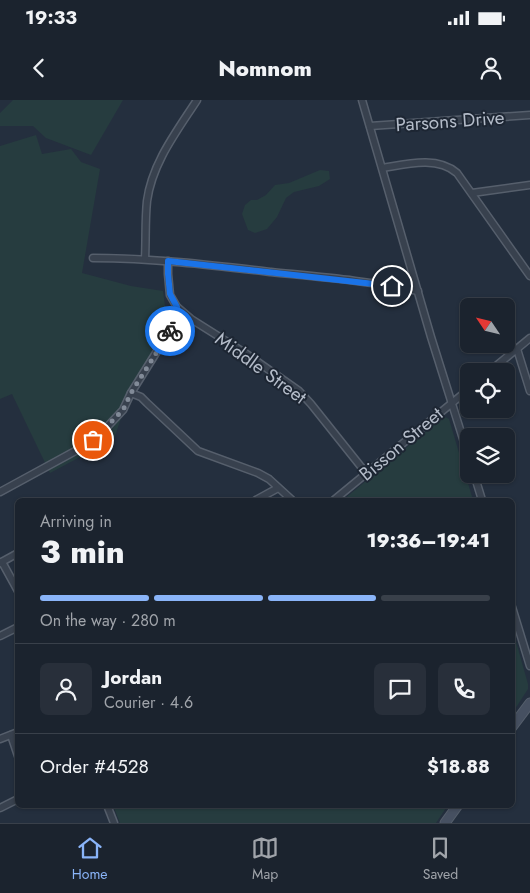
<!DOCTYPE html>
<html lang="en">
<head>
<meta charset="utf-8">
<style>
  body { margin:0; font-family:Jost,sans-serif; background:#282f3a; color:#f1f3f6; height:100vh; display:flex; flex-direction:column; font-size:19px; white-space:nowrap }
  * { box-sizing:border-box; margin:0 }
  p { font-size:16px; color:#a0a4aa }
  .icon { flex:none; width:28px; height:28px; fill:none; stroke:currentColor; stroke-width:2; stroke-linecap:round; stroke-linejoin:round }
  .map { position:relative; flex:1; overflow:hidden }
  .sheet { position:absolute; left:15px; top:398px; width:500px; height:310px; display:flex; flex-direction:column; background:#1b232e; border-radius:8px; box-shadow:0 1px 4px #0004,0 0 0 1px #39404a }
  .sheet>* { flex:none }
  .needle { width:32px; rotate:305deg }
  .fabs { position:absolute; left:460px; top:198px; display:grid; gap:10px }
  .fabs a { display:grid; place-items:center; width:55px; height:55px; border-radius:8px; background:#1b232e; box-shadow:0 1px 4px #0004,0 0 0 1px #39404a; font-size:25px }
  .pin { position:absolute; display:grid; place-items:center; width:42px; height:42px; color:#fff; margin:-21px; border:2px solid #fff; border-radius:50%; box-shadow:0 1px 5px #0007 }
  .courier { position:absolute; display:grid; place-items:center; width:50px; height:50px; margin:-25px; border:4px solid #1a73e8; border-radius:50%; background:#fff; color:#222; box-shadow:0 1px 6px #0007 }
  .overview em { font-style:normal; font-weight:800 }
  .overview div { display:flex; flex-direction:column-reverse }
  .overview { display:flex; align-items:center; justify-content:space-between; height:85px; padding:0 25px }
  h1 { font-size:32px; font-weight:800; line-height:38px }
  .bar { display:grid; grid-template-columns:repeat(4,1fr); gap:8px 5px; align-content:center; height:60px; padding:0 25px }
  .bar i { height:6px; border-radius:4px; background:#39404a }
  .bar .current { background:#8ab4f8 }
  .bar p { grid-column:span 4 }
  .line { display:flex; align-items:center; gap:12px; padding:0 25px; border-top:1px solid #39404a }
  .line div { flex:1 }
  .round { display:grid; place-items:center; flex:none; width:52px; height:52px; border-radius:8px; background:#282f3a }
  .status { display:flex; justify-content:space-between; align-items:center; height:35px; padding:0 25px; background:#1b232e; direction:ltr }
  .status svg { height:14px; fill:currentColor }
  header { display:flex; justify-content:space-between; align-items:center; height:65px; padding:0 25px; background:#1b232e; font-size:22px; font-weight:800 }
  .tabs { display:flex; justify-content:space-around; align-items:center; height:70px; border-top:1px solid #39404a; background:#1b232e; font-size:14px; color:#a0a4aa }
  .tabs a { display:grid; justify-items:center; gap:2px }
  .tabs .current { color:#8ab4f8 }
  .map>svg:first-child { display:block }
  .green { fill:#263c3f }
  .lines { fill:none; stroke-linecap:round; stroke-linejoin:round }
  .minor-casing { stroke:#565f6c; stroke-width:9 }
  .secondary-casing { stroke:#565f6c; stroke-width:11 }
  .minor { stroke:#38414e; stroke-width:6 }
  .secondary { stroke:#465061; stroke-width:9 }
  .done { stroke:#828b98; stroke-width:5; stroke-dasharray:0 9 }
  .route { stroke:#1a73e8; stroke-width:6 }
  .labels { text-anchor:middle; dominant-baseline:central; stroke-width:4; stroke-linejoin:round; paint-order:stroke }
  .street-label { font-size:19px; fill:#b4bcc9; stroke:#1d2633 }
</style>
</head>
<body>
<div class="status"><b>19:33</b><svg viewBox="0 0 49 12"><path d="M0 12V9h3v3zM5 12V6h3v6zM10 12V3h3v9zM15 12V0h3v12zM26 1h20v11H26zM47 4h2v5h-2z"/></svg></div>
<header><svg class="icon" aria-label="back" viewBox="0 0 24 24"><path d="M15 5l-7 7 7 7"/></svg>Nomnom<svg class="icon" aria-label="person" viewBox="0 0 24 24"><circle cx="12" cy="8" r="4"/><path d="M4 21q1-7 8-7t8 7"/></svg></header>
<div class="map">
<svg width="530" height="723" viewBox="0 0 530 723">
  <rect width="100%" height="100%" fill="#242f3e"/>
  <g class="green">
    <polygon points="13,0 123,0 91,55 46,38 33,26 0,26 0,13"/>
    <polygon points="36,35 42,54 71,49 81,62 100,69 82,173 131,186 163,191 167,220 174,233 156,261 132,286 114,339 50,373 12,294 0,299 0,46"/>
    <polygon points="320,70 329,71 330,79 319,86 294,92 286,98 277,117 267,129 255,133 248,130 242,114 245,105 251,100 257,100 266,95 275,85 289,83"/>
    <polygon points="445,317 449,319 473,400 343,400 441,319"/>
    <polygon points="513,531 528,584 528,589 513,612"/>
    <polygon points="113,705 448,705 436,723 120,723"/>
  </g>
  <g class="lines">
    <g class="minor-casing">
      <g id="minor">
        <polyline points="362,0 431,237 469,358"/>
        <polyline points="370,26 530,15"/>
        <path d="M 383,68 C 407,64 437,56 457,73 L 530,176"/>
        <polyline points="472,93 530,85"/>
        <path d="M 93,158 C 152,158 211,165 271,172 C 320,177 369,181 418,191"/>
        <path d="M 145,159 C 146,140 145,120 147,101 C 152,63 177,31 197,0"/>
        <polyline points="168,161 168,174 170,195 177,207 191,219 245,253 299,291 311,304 366,373"/>
        <polyline points="517,249 530,291"/>
        <polyline points="490,271 530,238"/>
        <polyline points="131,293 141,297 147,303 198,351 258,373 269,379 292,400"/>
        <polyline points="474,374 482,400"/>
        <polyline points="0,392 90,343 108,326 123,310 131,293 174,224 177,207"/>
        <polyline points="256,400 278,388"/>
        <polyline points="334,400 469,289"/>
        <polyline points="2,462 18,491"/>
        <polyline points="0,463 18,453"/>
        <polyline points="512,507 530,566"/>
        <polyline points="0,536 18,527"/>
        <polyline points="11,635 18,656"/>
        <polyline points="0,639 18,632"/>
        <polyline points="107,705 114,723"/>
        <polyline points="0,708 18,699"/>
      </g>
    </g>
    <g class="secondary-casing">
      <g id="secondary">
        <polyline points="512,627 530,603"/>
        <polyline points="445,723 458,705"/>
      </g>
    </g>
    <use href="#minor" class="minor"/>
    <use href="#secondary" class="secondary"/>
  </g>
  <g class="lines">
    <polyline class="done" points="93,340 123,310 131,293 170,231"/>
    <polyline class="route" points="170,231 174,224 177,207 170,194 168,174 168,161 392,186"/>
  </g>
  <g class="labels">
    <g class="street-label">
      <text transform="translate(450 21) rotate(-4)">Parsons Drive</text>
      <text transform="translate(261 268) rotate(36)">Middle Street</text>
      <text transform="translate(401 344) rotate(-40)">Bisson Street</text>
    </g>
  </g>
</svg>
<div class="fabs">
<a><svg class="needle" viewBox="-14 -14 28 28"><path d="M0-13l5 13h-10z" fill="#e53935"/><path d="M0 13l5-13h-10z" fill="#a0a4aa"/></svg></a>
<a><svg class="icon" aria-label="locate" viewBox="0 0 24 24"><circle cx="12" cy="12" r="6"/><path d="M12 2v4M12 18v4M2 12h4M18 12h4"/></svg></a>
<a><svg class="icon" aria-label="layers" viewBox="0 0 24 24"><path d="M12 4l9 5-9 5-9-5zM3 14l9 5 9-5"/></svg></a>
</div>
<div class="pin" style="left:93px;top:340px;background:#ea580c"><svg class="icon" aria-label="bag" viewBox="0 0 24 24"><path d="M5 8h14l-1 12H6zM9 8a3 3 0 0 1 6 0"/></svg></div>
<div class="pin" style="left:392px;top:186px;background:#1f2937"><svg class="icon" aria-label="home" viewBox="0 0 24 24"><path d="M3 11l9-7 9 7M6 9v11h12V9"/></svg></div>
<div class="courier" style="left:170px;top:231px"><svg class="icon" aria-label="bike" viewBox="0 0 24 24"><circle cx="6" cy="16" r="4"/><circle cx="18" cy="16" r="4"/><path d="M6 16l4-8h5l3 8M10 8l3 8H6M13 5h3"/></svg></div>
<section class="sheet">
<div class="overview"><div><h1>3 min</h1><p>Arriving in</p></div><em>19:36–19:41</em></div>
<div class="bar"><i class="current"></i><i class="current"></i><i class="current"></i><i></i><p>On the way · 280 m</p></div>
<div class="line" style="height:90px"><a class="round"><svg class="icon" aria-label="person" viewBox="0 0 24 24"><circle cx="12" cy="8" r="4"/><path d="M4 21q1-7 8-7t8 7"/></svg></a><div><b>Jordan</b><p>Courier · 4.6</p></div><a class="round"><svg class="icon" aria-label="chat" viewBox="0 0 24 24"><path d="M4 5h16v11H9l-5 4z"/></svg></a><a class="round"><svg class="icon" aria-label="phone" viewBox="0 0 24 24"><path d="M5 4h4l2 5-3 2q2 4 5 5l2-3 5 2v4C11 20 4 13 5 4z"/></svg></a></div>
<div class="line" style="height:65px"><div>Order #4528</div><b>$18.88</b></div>
</section>
</div>
<nav class="tabs">
<a class="current"><svg class="icon" aria-label="home" viewBox="0 0 24 24"><path d="M3 11l9-7 9 7M6 9v11h12V9"/></svg>Home</a>
<a><svg class="icon" aria-label="map" viewBox="0 0 24 24"><path d="M3 6l6-2 6 2 6-2v14l-6 2-6-2-6 2zM9 4v14M15 6v14"/></svg>Map</a>
<a><svg class="icon" aria-label="saved" viewBox="0 0 24 24"><path d="M7 4h10v16l-5-4-5 4z"/></svg>Saved</a>
</nav>
</body>
</html>
